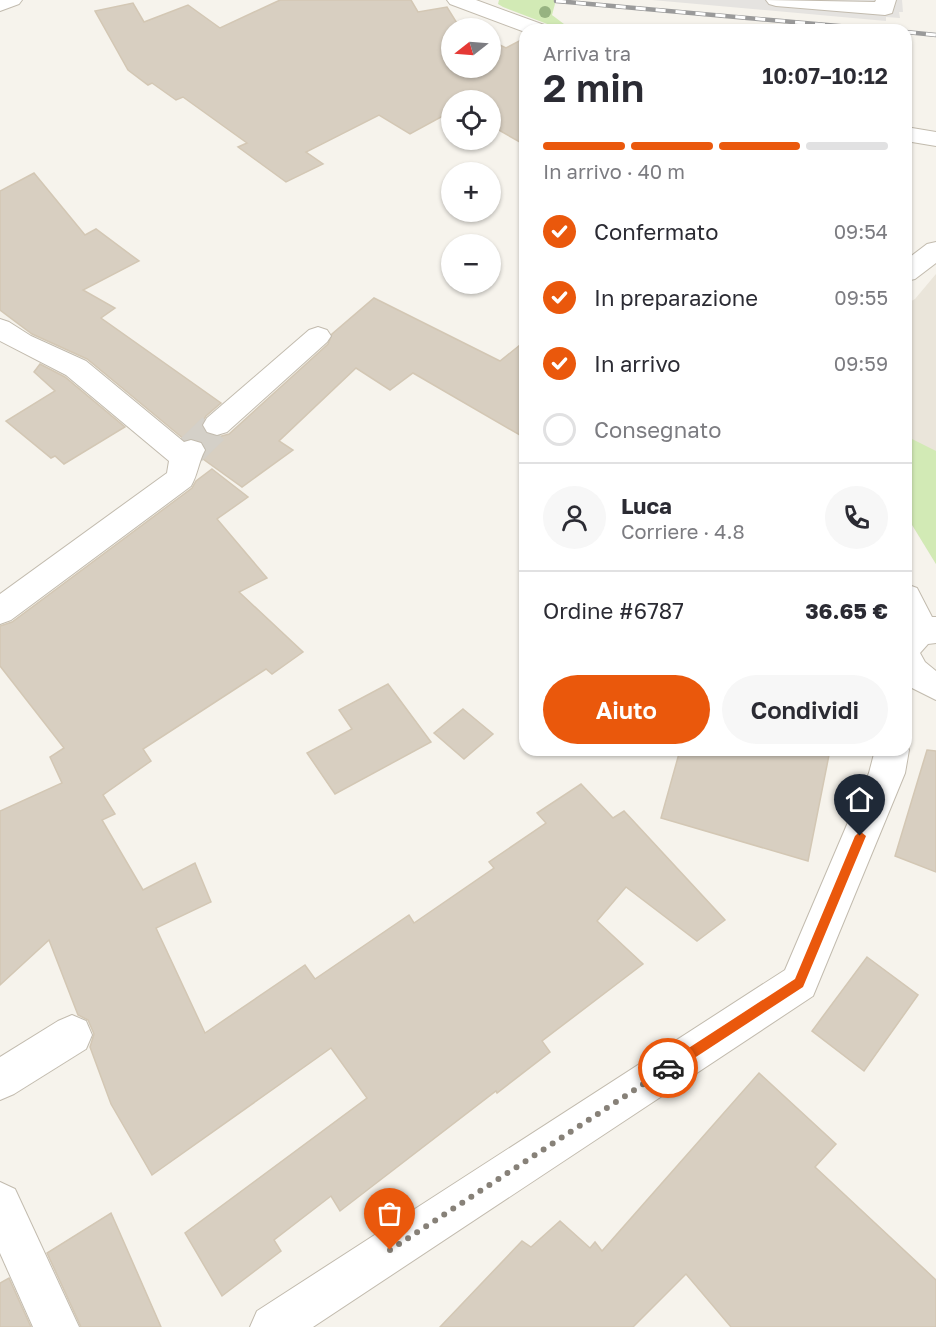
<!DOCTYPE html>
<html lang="it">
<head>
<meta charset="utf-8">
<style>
  body { margin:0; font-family:"Golos Text",sans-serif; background:#f7f7f7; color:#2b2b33; height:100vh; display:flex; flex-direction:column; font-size:22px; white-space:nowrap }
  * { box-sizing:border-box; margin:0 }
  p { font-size:20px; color:#7c7c81 }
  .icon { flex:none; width:33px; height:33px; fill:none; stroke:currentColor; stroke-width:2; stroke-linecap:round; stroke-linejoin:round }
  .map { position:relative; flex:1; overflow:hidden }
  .side { position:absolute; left:519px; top:24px; width:393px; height:732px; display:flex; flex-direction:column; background:#fff; border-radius:18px; box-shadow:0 2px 4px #0004 }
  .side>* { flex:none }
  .needle { width:39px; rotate:253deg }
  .fabs { position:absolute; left:441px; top:18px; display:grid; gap:12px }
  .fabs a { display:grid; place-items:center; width:60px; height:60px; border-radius:50%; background:#fff; box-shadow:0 2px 4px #0004; font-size:30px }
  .pin { position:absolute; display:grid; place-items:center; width:51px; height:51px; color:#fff; margin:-62px -26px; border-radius:50% 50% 50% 0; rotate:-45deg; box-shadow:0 0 6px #0007 }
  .pin .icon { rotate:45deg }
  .courier { position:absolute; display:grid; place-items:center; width:60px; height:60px; margin:-30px; border:4px solid #ea580c; border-radius:50%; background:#fff; color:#222; box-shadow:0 2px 8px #0007 }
  .overview em { font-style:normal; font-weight:600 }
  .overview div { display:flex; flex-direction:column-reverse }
  .overview { display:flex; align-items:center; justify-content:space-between; height:102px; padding:0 24px }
  h1 { font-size:39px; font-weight:600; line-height:45px }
  .bar { display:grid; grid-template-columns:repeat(4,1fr); gap:9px 6px; align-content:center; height:72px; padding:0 24px }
  .bar i { height:8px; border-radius:4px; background:#e1e1e2 }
  .bar .selected { background:#ea580c }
  .bar p { grid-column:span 4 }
  .line { display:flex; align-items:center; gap:15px; padding:0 24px; border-top:2px solid #e1e1e2 }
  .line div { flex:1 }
  .round { display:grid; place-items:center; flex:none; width:63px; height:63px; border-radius:32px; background:#f7f7f7 }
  ol { padding:0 24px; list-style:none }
  li { display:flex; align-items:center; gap:18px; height:66px }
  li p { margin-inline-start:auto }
  li .icon { padding:6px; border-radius:50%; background:#ea580c; color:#fff; stroke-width:4 }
  li:last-child { color:#7c7c81 }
  li i { width:33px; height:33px; border:3px solid #e1e1e2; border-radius:50% }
  .cta { display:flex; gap:12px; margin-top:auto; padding:12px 24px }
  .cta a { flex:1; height:69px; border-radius:36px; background:#ea580c; color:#fff; font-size:24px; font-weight:600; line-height:69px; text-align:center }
  .cta a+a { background:#f7f7f7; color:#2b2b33 }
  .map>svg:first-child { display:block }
  .residential { fill:#eae5da }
  .green { fill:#d2eab5 }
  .parking { fill:#e5e3e0 }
  .building { fill:#d8cfc1; stroke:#d3c7b4; stroke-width:1.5 }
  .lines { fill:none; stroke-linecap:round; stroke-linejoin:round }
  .minor-tunnel { stroke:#d4d0c8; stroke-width:31; stroke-dasharray:31 15; stroke-linecap:butt }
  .minor-casing { stroke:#c2bbae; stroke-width:2 }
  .minor { fill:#fff; fill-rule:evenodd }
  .rail-casing { stroke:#9a9a9a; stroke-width:4.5 }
  .rail { stroke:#fff; stroke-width:3; stroke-dasharray:10; stroke-linecap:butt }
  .tree { fill:#97b381 }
  .route { fill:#ea580c }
  .done { stroke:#878178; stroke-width:6; stroke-dasharray:0 10.8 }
</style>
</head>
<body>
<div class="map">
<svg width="936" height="1327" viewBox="0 0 936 1327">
  <rect width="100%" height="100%" fill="#f6f3ec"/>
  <polygon class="residential" points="936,274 936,564 906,515 906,304 915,299"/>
  <g class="green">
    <polygon points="499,0 556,0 552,15 572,30 563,30 503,7 498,4"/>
    <polygon points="906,436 936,451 936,564 906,515"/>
  </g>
  <polygon class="parking" points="652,0 902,0 903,12 899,12 900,18 886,17 886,21"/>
  <g class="building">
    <polygon points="280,0 411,0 418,12 447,7 460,28 452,28 452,68 490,68 490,48 498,44 506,48 525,38 525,145 490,125 490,100 452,100 452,111 410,134 379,115 306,152 323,164 286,182 238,147 247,143 183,97 176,100 152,83 148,85 128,70 95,11 133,3 144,22 188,5 220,28"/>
    <polygon points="34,173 85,235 96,229 139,261 83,290 115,308 101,318 221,403 206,416 201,424 206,434 218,437 229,434 328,344 332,334 374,298 500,361 525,341 525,438 413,373 390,390 356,368 279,441 293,450 242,487 203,459 207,449 202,441 192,438 185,440 87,359 32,334 0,310 0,191"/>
    <polygon points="40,364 65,377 125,427 64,464 55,456 51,458 6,421 55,391 34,372"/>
    <polygon points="212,469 248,497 217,519 267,578 239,592 303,652 272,674 266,669 143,749 151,761 103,795 115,814 102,820 143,890 195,863 211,902 156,928 205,1033 305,965 315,979 409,915 414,923 494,868 489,862 546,823 537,813 581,784 613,818 624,811 725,920 697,941 626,887 597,921 643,964 542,1041 550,1052 497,1093 496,1091 340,1211 331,1196 274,1240 281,1251 222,1296 185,1233 367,1098 331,1048 152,1175 111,1104 90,1047 94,1034 88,1020 78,1015 49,940 0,985 0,811 62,783 50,757 64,748 0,666 0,626 12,622 192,488 196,481"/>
    <polygon points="388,684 431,742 335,794 307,753 352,729 339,710"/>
    <polygon points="463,709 493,734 464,759 434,733"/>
    <polygon points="680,750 830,750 808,861 661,818"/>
    <polygon points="927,750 936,751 936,872 895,856"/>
    <polygon points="867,957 918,995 864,1071 812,1031"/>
    <polygon points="759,1073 836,1144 815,1167 936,1280 936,1327 731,1327 686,1274 633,1327 440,1327 522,1241 531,1247 560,1221 590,1248 595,1242 602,1251"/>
    <polygon points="111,1213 119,1231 161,1327 81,1327 47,1253"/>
    <polygon points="9,1278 31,1327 0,1327 0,1283"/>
  </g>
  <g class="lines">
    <polyline class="minor-tunnel" points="191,450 217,425"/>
    <g class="minor-casing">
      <g id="minor">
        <polygon points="0,0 22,0 19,4 0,11"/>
        <polygon points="447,0 476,0 547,26 551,30 525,32 450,4"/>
        <polygon points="766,0 875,2 876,0 896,0 892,13 885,15 776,6 769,4"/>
        <polygon points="906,127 936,132 936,146 906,141"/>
        <polygon points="936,242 936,263 915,279 906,281 906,260 927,244"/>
        <path d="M 0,319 L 9,322 L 31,336 L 86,361 L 184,442 L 191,440 L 201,443 L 205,450 C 198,463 198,474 191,486 L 11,620 L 0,624 L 0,594 L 167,473 L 169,461 L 66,375 L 0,341 Z"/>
        <polygon points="318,327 327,330 331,336 327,342 227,432 217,435 207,432 203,425 207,418 309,330"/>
        <polygon points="906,584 917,588 932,617 936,617 936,643 928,644 920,653 925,662 936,671 936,700 906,685"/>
        <polygon points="906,743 909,750 905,773 813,996 313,1327 250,1327 257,1311 785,970 869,773 875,750 906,750"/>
        <polygon points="72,1015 86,1021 92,1035 86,1049 14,1094 0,1100 0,1057 58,1021"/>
        <polygon points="0,1182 15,1189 79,1327 33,1327 0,1253"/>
      </g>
    </g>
    <use href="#minor" class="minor"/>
    <g class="rail-casing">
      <g id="rail">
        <polyline points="556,1 884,30"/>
        <polyline points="906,32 936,35"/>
      </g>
    </g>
    <use href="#rail" class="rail"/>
  </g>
  <circle class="tree" cx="545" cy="12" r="6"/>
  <polygon class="route" points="860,831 866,836 803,987 673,1072 664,1072 664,1064 795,979 855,836"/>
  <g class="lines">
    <polyline class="done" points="390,1250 668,1068"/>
  </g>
</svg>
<div class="fabs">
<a><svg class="needle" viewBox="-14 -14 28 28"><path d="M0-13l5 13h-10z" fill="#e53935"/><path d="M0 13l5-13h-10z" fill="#7c7c81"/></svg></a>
<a><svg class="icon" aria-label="locate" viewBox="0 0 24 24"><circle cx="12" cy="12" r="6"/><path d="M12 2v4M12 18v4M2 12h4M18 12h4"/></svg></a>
<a>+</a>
<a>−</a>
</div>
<div class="pin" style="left:390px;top:1250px;background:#ea580c"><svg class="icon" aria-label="bag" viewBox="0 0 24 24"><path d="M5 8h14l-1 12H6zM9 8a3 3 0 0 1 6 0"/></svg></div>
<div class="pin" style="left:860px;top:836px;background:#1f2937"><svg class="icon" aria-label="home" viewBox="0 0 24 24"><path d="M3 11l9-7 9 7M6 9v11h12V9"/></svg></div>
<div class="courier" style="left:668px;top:1068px"><svg class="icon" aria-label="car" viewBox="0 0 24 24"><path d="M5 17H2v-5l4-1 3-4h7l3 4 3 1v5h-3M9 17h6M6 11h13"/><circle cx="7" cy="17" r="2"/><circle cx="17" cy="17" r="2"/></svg></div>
<section class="side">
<div class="overview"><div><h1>2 min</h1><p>Arriva tra</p></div><em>10:07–10:12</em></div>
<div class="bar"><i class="selected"></i><i class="selected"></i><i class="selected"></i><i></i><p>In arrivo · 40 m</p></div>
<ol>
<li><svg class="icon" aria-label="check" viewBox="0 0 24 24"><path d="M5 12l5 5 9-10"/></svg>Confermato<p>09:54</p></li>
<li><svg class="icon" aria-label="check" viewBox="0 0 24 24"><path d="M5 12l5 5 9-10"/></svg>In preparazione<p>09:55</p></li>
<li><svg class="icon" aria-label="check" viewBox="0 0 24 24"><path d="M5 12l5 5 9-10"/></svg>In arrivo<p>09:59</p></li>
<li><i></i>Consegnato</li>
</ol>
<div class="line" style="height:108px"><a class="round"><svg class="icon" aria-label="person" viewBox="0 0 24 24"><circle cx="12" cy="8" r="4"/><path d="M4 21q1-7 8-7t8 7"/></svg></a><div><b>Luca</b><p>Corriere · 4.8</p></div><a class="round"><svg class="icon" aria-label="phone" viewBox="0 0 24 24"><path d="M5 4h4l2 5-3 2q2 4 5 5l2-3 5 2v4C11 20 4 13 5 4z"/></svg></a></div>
<div class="line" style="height:78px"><div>Ordine #6787</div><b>36.65 €</b></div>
<div class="cta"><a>Aiuto</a><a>Condividi</a></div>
</section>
</div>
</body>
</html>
